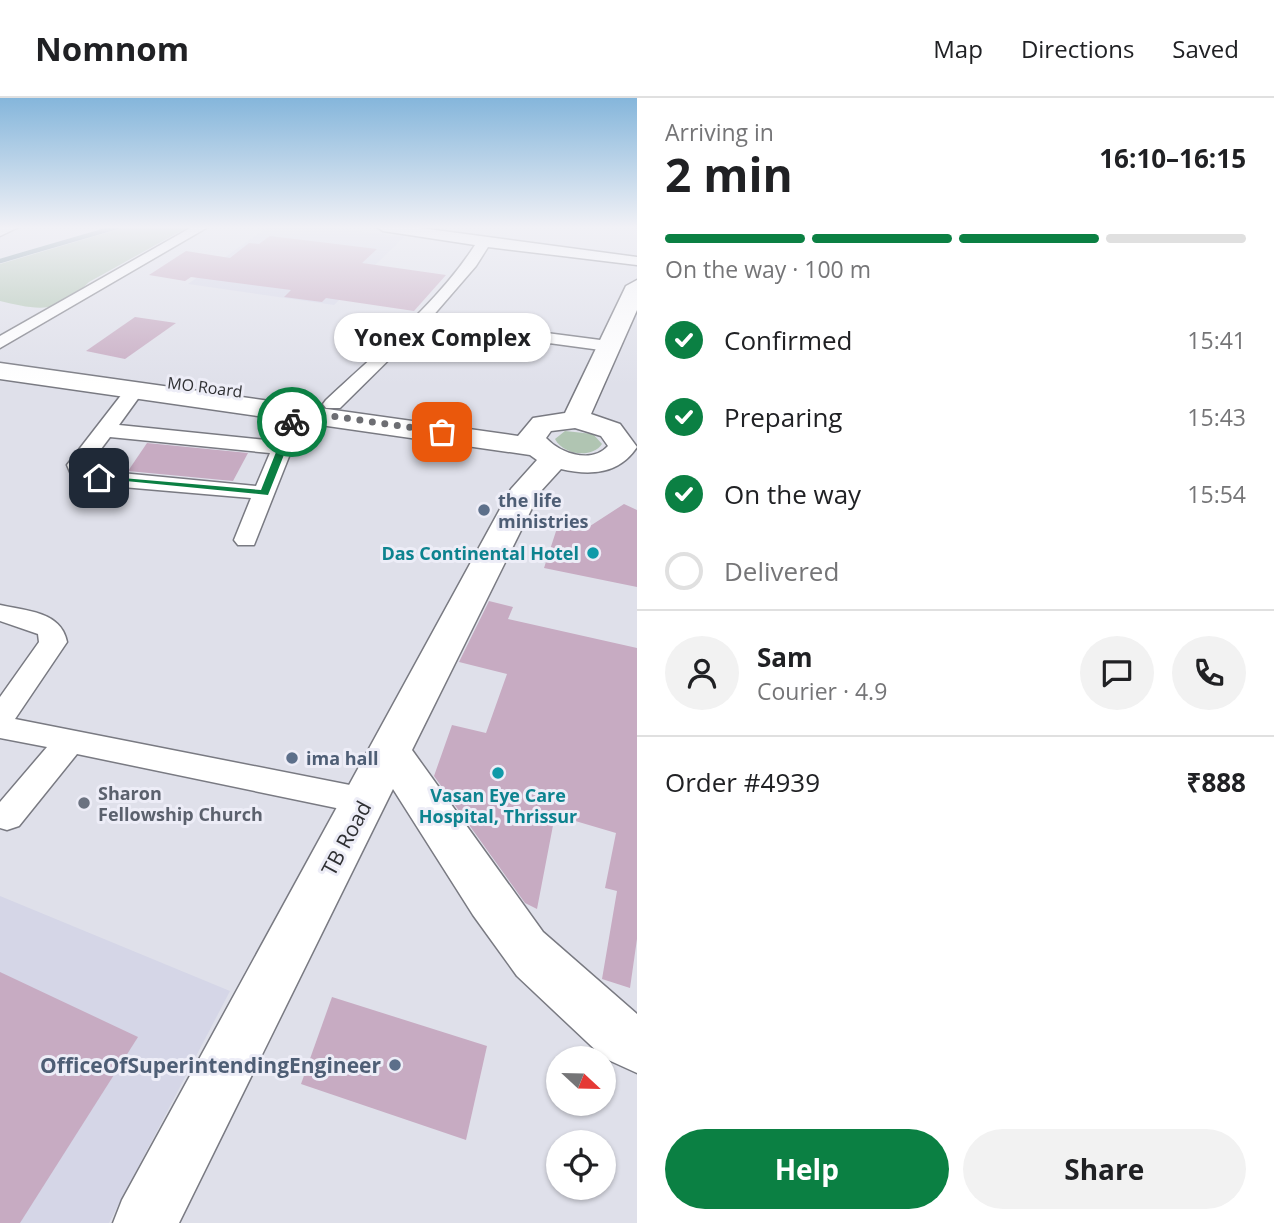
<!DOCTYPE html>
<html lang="en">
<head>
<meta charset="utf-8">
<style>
  body { margin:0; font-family:"Open Sans",sans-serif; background:#f2f2f2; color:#202124; height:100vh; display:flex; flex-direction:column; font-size:26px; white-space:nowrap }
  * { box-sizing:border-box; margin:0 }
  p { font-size:23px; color:#757577 }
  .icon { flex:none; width:38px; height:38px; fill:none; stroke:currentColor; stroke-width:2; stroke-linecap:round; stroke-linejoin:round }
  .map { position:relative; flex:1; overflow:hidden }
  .drawer { display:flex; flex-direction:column; background:#fff; width:637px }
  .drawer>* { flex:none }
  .needle { width:46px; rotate:112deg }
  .controls { position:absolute; left:546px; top:948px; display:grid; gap:14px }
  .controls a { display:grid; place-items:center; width:70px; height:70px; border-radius:50%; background:#fff; box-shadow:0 2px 5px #0004; font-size:35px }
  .pin { position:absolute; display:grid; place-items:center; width:60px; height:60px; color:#fff; margin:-30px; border-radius:14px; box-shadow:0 4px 10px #0006 }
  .courier { position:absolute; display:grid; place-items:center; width:70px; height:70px; margin:-35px; border:5px solid #0b8043; border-radius:50%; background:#fff; color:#222; box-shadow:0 2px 9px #0007 }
  .bubble { position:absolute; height:49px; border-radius:24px; background:#fff; box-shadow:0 2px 5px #0004; font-size:23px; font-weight:700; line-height:49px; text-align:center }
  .head em { font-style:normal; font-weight:700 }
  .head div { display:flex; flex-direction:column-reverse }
  .head { display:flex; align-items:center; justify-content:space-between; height:119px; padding:0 28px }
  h1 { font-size:46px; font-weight:700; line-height:52px }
  .bar { display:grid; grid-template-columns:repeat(4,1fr); gap:10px 7px; align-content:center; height:84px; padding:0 28px }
  .bar i { height:9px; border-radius:5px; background:#e0e0e0 }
  .bar .on { background:#0b8043 }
  .bar p { grid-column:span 4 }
  .line { display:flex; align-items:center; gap:18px; padding:0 28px; border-top:2px solid #e0e0e0 }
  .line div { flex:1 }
  .round { display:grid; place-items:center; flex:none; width:74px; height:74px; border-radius:37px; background:#f2f2f2 }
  ol { padding:0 28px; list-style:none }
  li { display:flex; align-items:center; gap:21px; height:77px }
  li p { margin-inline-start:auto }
  li .icon { padding:7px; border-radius:50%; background:#0b8043; color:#fff; stroke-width:4 }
  li:last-child { color:#757577 }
  li i { width:38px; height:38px; border:4px solid #e0e0e0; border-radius:50% }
  .action { display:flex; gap:14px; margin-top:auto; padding:14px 28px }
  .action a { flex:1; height:80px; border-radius:42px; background:#0b8043; color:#fff; font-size:28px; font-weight:700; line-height:80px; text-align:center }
  .action a+a { background:#f2f2f2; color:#202124 }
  header { display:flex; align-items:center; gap:42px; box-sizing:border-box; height:98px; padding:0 35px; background:#fff; border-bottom:2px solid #e0e0e0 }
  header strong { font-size:33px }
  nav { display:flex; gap:38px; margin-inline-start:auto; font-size:24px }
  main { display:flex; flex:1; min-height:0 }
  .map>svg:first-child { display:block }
  .built { fill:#d5d6e7 }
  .green { fill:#b0c5b2 }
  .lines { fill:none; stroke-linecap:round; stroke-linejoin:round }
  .stream { stroke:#74909b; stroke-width:4.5 }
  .building { fill:#c7abc2 }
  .street-casing { stroke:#797a82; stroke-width:3 }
  .secondary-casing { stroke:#797a82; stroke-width:3 }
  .street { fill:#fff; fill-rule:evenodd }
  .secondary { fill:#fff; fill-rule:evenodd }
  .route { fill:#0b8043 }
  .done { stroke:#6d6e73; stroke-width:7; stroke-dasharray:0 12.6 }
  .service-dot { fill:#5c6f8a; stroke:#ededf7; stroke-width:2.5 }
  .culture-dot { fill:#0f9aa8; stroke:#ededf7; stroke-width:2.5 }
  .worship-dot { fill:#6b7280; stroke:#ededf7; stroke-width:2.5 }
  .labels { text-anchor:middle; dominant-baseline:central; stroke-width:6; stroke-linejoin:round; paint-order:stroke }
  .far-street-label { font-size:16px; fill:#2f3033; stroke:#ededf7 }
  .service-label { font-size:18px; font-weight:bold; fill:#4e5e75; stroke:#ededf7; text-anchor:start }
  .culture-label { font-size:18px; font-weight:bold; fill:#0d838f; stroke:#ededf7; text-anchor:end }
  .worship-label { font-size:18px; font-weight:bold; fill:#5b616d; stroke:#ededf7; text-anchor:start }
  .near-street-label { font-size:21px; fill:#2f3033; stroke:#ededf7 }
  .near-service-label { font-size:21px; font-weight:bold; fill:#4e5e75; stroke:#ededf7; text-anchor:end }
</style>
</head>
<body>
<header>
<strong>Nomnom</strong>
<nav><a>Map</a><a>Directions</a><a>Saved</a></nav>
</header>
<main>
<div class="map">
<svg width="637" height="1125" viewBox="0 0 637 1125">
  <rect width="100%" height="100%" fill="#dfe0ea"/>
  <g class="built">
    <polygon points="267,129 328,129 404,139 334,207 188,186"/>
    <polygon points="0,798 230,893 109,1125 0,1125"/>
  </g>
  <g class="green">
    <path d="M 126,129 L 188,129 L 89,184 C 83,189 79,195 74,199 C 49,216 27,209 0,203 L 0,166 Z"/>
    <path d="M 565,333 L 593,336 L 602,346 C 592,361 563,357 555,341 Z"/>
  </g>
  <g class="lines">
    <polyline class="stream" points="0,163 117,129"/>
  </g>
  <g class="building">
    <polygon points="270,138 377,151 362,165 446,177 414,213 326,200 322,204 284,199 291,192 191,179 185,183 149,177 186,153 230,160 249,145 259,146"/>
    <polygon points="135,219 176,225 125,261 86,253"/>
    <polygon points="147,345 248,355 233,383 128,373"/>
    <polygon points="624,406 637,412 637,489 544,470 559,424 587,430"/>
    <polygon points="489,503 513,509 508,521 637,550 637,841 630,890 602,881 617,793 605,790 616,735 555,717 537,811 525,805 434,678 452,627 486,635 507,576 459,564"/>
    <polygon points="0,874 138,939 20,1125 0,1125"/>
    <polygon points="332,899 487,948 466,1042 301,986"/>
  </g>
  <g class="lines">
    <g class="street-casing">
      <g id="street">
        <polygon points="192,129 208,129 0,250 0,238"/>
        <path d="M 377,129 L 413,129 L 637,159 L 637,167 L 488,149 L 476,168 L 431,220 L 608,243 L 617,248 L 608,253 L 423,228 L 340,310 L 326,310 L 323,306 L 326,302 C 377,254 437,206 475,147 L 383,133 Z"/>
        <path d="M 136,285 L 145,291 L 119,327 L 275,343 L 290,309 L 304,309 L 307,313 L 254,447 L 238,447 L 234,442 L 251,400 L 99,387 L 73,381 L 67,367 L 129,287 ZM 110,339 L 270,355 L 256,388 L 90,372 L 89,367 Z"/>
        <path d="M 0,507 C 26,513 61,513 67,544 L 15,621 L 365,690 L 377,694 L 381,703 L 377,712 L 365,716 L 77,656 L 19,728 L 7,732 L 0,730 L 0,704 L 47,649 L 0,640 L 0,599 L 39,544 L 38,536 L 0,523 Z"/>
      </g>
    </g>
    <g class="secondary-casing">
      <g id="secondary">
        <polygon points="0,129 19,129 0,138"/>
        <path d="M 637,182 L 637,212 L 591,316 L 620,326 L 637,349 C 619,376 591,378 561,371 L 540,394 L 412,652 L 543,834 L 637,916 L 637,975 L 604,960 L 517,878 L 473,817 L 393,691 L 179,1125 L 113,1125 L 122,1102 L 511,391 L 537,362 L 530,357 L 0,281 L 0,265 L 518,338 L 533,320 L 565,315 L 626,188 ZM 575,330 L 601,338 L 608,348 C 592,366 561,356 546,340 L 551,333 Z"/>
      </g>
    </g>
    <use href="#street" class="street"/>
    <use href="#secondary" class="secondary"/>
  </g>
  <linearGradient id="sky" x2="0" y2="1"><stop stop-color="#85b6db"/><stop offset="0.45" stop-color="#f1f1f6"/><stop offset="1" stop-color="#f1f1f6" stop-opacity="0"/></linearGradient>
  <rect width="637" height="287" fill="url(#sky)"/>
  <polygon class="route" points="292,322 297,324 268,397 95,380 99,378 261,392 288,324"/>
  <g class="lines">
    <polyline class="done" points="292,324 297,313 442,334"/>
  </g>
  <g class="service-dot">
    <circle cx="484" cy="412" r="7"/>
    <circle cx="292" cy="660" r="7"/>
    <circle cx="395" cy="967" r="7"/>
  </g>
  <g class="culture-dot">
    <circle cx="593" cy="455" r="7"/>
    <circle cx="498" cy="675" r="7"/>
  </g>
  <circle class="worship-dot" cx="84" cy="705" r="7"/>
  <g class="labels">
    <g class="far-street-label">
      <text transform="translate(205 289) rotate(7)">MO Roard</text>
    </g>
    <g class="service-label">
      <text x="498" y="402">the life<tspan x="498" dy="21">ministries</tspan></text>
      <text x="306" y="660">ima hall</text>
    </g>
    <g class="culture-label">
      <text x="579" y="455">Das Continental Hotel</text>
      <text x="498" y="697" text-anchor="middle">Vasan Eye Care<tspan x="498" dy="21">Hospital, Thrissur</tspan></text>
    </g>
    <g class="worship-label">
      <text x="98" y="695">Sharon<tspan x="98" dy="21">Fellowship Church</tspan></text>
    </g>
    <g class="near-street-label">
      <text transform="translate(346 740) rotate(-62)">TB Road</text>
    </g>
    <g class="near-service-label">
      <text x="381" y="967">OfficeOfSuperintendingEngineer</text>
    </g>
  </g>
</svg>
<div class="controls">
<a><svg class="needle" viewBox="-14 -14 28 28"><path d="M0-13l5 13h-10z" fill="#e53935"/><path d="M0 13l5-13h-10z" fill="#757577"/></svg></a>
<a><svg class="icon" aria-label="locate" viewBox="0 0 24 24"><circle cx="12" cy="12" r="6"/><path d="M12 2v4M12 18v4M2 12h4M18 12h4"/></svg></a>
</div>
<div class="pin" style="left:442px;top:334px;background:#ea580c"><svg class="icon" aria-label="bag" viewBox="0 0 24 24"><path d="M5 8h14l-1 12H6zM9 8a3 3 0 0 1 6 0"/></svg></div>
<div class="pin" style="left:99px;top:380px;background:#1f2937"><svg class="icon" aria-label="home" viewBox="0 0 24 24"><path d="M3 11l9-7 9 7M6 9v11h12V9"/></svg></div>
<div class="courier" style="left:292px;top:324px"><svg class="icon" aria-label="bike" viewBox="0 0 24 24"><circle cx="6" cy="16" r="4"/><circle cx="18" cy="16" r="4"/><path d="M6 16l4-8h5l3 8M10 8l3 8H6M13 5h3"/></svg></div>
<div class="bubble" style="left:334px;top:215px;width:217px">Yonex Complex</div>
</div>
<section class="drawer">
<div class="head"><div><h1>2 min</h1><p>Arriving in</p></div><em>16:10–16:15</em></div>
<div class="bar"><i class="on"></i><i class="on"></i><i class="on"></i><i></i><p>On the way · 100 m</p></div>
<ol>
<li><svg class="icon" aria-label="check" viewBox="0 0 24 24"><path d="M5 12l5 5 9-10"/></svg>Confirmed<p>15:41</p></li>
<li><svg class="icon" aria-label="check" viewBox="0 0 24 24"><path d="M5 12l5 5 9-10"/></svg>Preparing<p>15:43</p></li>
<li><svg class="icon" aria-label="check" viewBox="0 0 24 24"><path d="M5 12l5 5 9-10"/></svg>On the way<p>15:54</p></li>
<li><i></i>Delivered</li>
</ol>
<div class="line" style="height:126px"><a class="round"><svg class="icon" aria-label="person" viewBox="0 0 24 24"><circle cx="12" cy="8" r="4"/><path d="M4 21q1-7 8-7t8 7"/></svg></a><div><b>Sam</b><p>Courier · 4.9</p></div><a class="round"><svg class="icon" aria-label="chat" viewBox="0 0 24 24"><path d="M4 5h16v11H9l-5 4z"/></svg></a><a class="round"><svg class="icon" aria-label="phone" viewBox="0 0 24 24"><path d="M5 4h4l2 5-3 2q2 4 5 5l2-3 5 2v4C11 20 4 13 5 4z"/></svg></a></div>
<div class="line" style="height:91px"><div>Order #4939</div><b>₹888</b></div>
<div class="action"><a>Help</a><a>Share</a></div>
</section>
</main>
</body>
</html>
